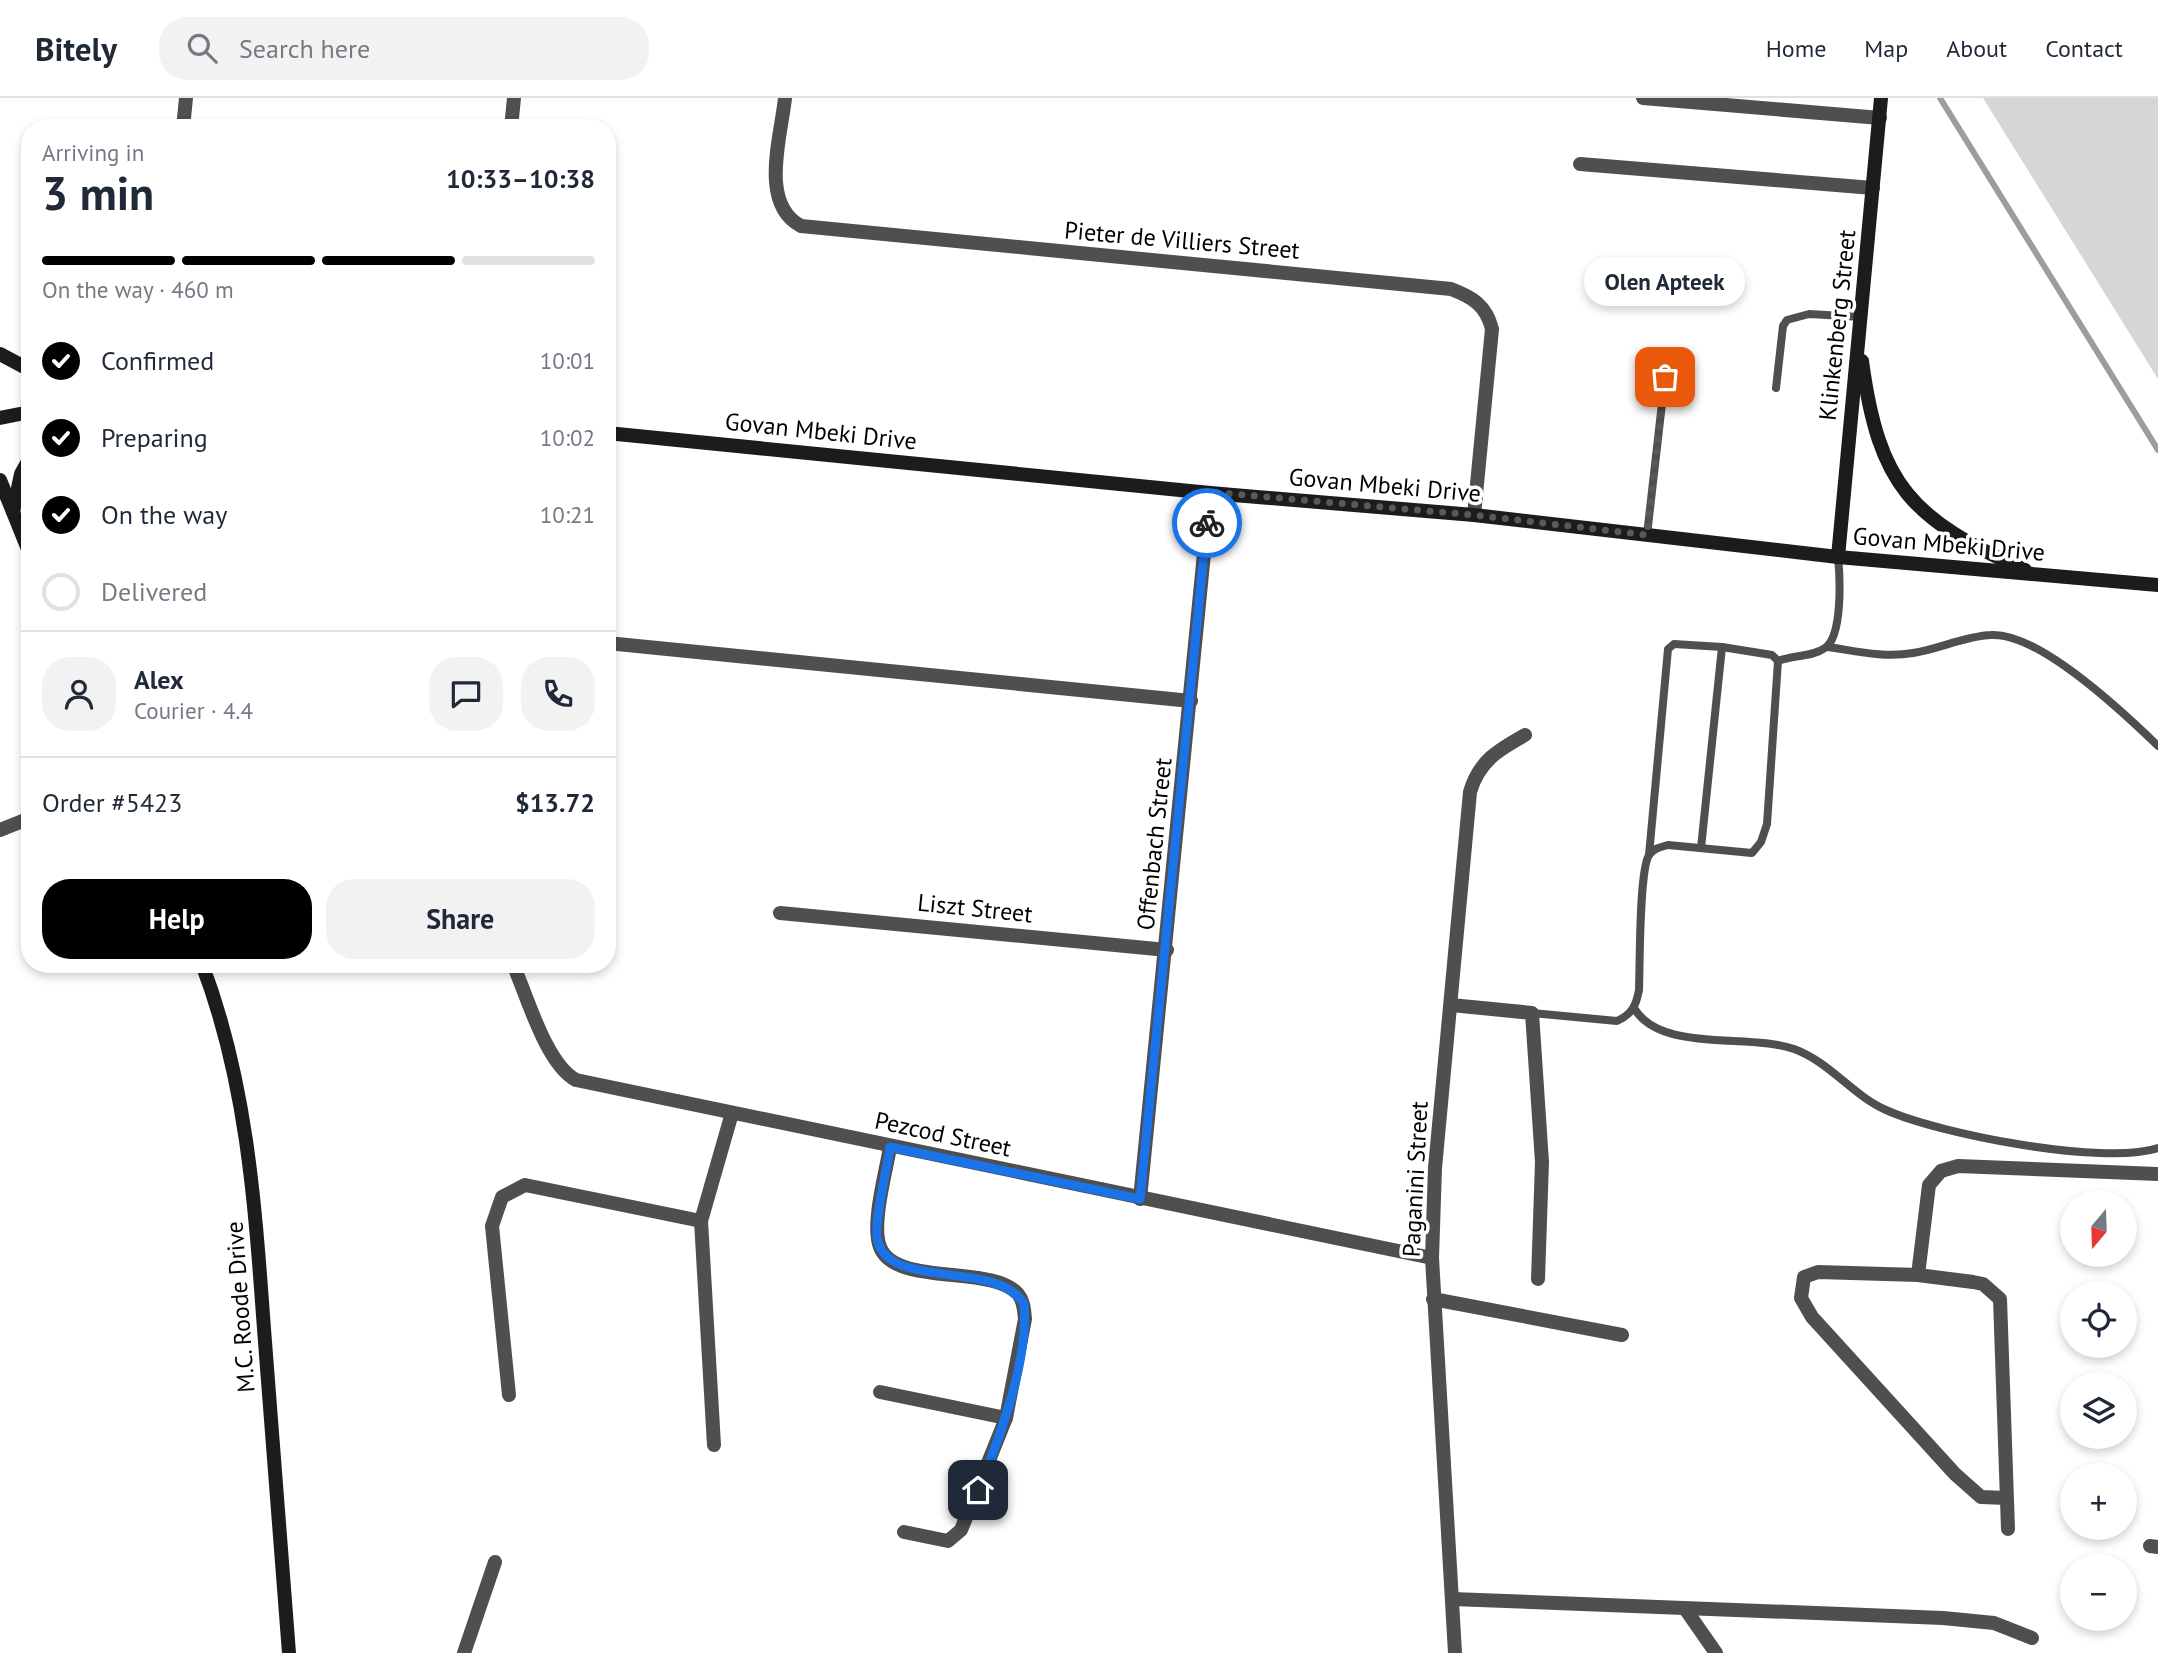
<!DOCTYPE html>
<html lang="en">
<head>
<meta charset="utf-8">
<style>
  body { margin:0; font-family:"PT Sans",sans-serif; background:#f2f2f3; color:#1f2937; height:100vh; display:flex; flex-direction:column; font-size:26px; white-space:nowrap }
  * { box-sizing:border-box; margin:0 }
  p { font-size:23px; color:#747a83 }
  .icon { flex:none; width:38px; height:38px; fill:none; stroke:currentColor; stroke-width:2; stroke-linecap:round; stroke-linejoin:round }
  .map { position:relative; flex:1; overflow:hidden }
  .details { position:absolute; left:21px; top:21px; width:595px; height:854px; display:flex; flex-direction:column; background:#fff; border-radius:28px; box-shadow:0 4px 10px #0003 }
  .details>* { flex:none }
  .needle { width:46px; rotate:199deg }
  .tools { position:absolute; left:2060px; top:1092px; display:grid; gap:14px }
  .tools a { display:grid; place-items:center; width:77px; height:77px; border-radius:50%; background:#fff; box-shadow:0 4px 10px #0003; font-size:35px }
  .pin { position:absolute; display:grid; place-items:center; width:60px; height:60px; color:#fff; margin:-30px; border-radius:14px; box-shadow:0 4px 10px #0006 }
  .courier { position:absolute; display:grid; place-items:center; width:70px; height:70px; margin:-35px; border:5px solid #1a73e8; border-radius:50%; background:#fff; color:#222; box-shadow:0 2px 9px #0007 }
  .bubble { position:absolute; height:49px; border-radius:24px; background:#fff; box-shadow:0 4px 10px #0003; font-size:23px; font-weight:700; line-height:49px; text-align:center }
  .headline em { font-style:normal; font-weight:700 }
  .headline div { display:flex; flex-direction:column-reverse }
  .headline { display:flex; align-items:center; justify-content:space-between; height:119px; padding:0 21px }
  h1 { font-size:46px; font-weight:700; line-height:52px }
  .bar { display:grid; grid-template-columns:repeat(4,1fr); gap:10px 7px; align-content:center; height:84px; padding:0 21px }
  .bar i { height:9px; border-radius:5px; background:#e0e1e3 }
  .bar .current { background:#000 }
  .bar p { grid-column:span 4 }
  .line { display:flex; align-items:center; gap:18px; padding:0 21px; border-top:2px solid #e0e1e3 }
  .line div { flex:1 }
  .round { display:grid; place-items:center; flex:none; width:74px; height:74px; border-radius:28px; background:#f2f2f3 }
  ol { padding:0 21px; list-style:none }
  li { display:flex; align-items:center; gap:21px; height:77px }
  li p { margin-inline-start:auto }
  li .icon { padding:7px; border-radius:50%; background:#000; color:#fff; stroke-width:4 }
  li:last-child { color:#747a83 }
  li i { width:38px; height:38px; border:4px solid #e0e1e3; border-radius:50% }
  .action { display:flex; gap:14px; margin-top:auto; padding:14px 21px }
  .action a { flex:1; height:80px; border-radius:28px; background:#000; color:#fff; font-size:28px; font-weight:700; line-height:80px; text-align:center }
  .action a+a { background:#f2f2f3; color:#1f2937 }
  header { display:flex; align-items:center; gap:42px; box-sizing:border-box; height:98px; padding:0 35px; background:#fff; border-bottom:2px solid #e0e1e3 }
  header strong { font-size:33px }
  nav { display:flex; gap:38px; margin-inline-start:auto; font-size:24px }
  .search { width:490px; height:63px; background:#f2f2f3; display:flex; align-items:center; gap:18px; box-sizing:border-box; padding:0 24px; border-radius:28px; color:#747a83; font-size:26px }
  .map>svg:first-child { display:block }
  .green { fill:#d6d6d6 }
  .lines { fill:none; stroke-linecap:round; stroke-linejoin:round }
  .stream { stroke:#9d9d9d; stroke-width:6 }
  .lane { stroke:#4f4f4f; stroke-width:8 }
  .street { stroke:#4f4f4f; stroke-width:14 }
  .secondary { stroke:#1c1c1c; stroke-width:14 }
  .done { stroke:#595959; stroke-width:7; stroke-dasharray:0 12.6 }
  .route { stroke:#1a73e8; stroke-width:9 }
  .labels { text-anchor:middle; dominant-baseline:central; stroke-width:7; stroke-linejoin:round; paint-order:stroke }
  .street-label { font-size:24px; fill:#000; stroke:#fff }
</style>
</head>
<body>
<header>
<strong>Bitely</strong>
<div class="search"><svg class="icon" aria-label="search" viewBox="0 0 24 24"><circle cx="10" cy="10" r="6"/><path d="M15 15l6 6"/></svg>Search here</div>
<nav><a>Home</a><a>Map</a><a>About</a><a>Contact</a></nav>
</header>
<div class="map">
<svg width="2158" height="1555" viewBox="0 0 2158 1555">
  <rect width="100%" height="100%" fill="#fff"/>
  <polygon class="green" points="1983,0 2158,0 2158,281"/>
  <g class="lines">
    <polyline class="stream" points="1940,0 2158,352"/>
    <g class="lane">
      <polyline points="1776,290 1783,228 1787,222 1809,216 1862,219"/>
      <polyline points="1647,437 1665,279"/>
      <path d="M 1828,549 C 1856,553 1884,560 1913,555 C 1939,551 1965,538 1991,537 C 2039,534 2125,616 2158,648"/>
      <polyline points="1701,750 1722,549"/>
      <polyline points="1649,757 1668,551 1674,546 1722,549 1772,557 1778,563"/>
      <path d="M 1634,910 C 1660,955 1749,935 1794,951 C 1830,964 1852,997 1886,1012 C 1939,1036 2104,1068 2158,1050"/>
      <path d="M 1532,915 L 1617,923 C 1632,916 1636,908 1639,892 C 1640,867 1639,773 1649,757 C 1654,750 1661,749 1668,747 L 1752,755 L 1761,744 L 1767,726 L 1778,563 C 1793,557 1812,559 1825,550 C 1843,538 1840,478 1838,459"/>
    </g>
    <g class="street">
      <path d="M 785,0 C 781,39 759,106 801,128 L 1451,191 C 1472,199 1486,207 1492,231 L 1474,417"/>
      <polyline points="1643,0 1880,20"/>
      <polyline points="183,30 186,0"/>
      <polyline points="511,30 514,0"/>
      <polyline points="1580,66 1873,90"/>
      <polyline points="607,545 1191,603"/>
      <polyline points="0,732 30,720"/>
      <polyline points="780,815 1167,852"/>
      <path d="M 513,866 C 527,898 546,966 576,982 L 1432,1160"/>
      <polyline points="1451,907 1532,915 1542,1064 1538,1181"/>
      <path d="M 890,1049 C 886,1074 871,1127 880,1149 C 895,1189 992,1166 1018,1196 C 1024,1203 1024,1212 1025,1221 L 1006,1320 L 961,1432 L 948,1443 L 904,1434"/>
      <polyline points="1140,1101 1210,395"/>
      <polyline points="1918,1177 1929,1087 1941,1073 1958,1068 2158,1076"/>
      <polyline points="1433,1201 1622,1237"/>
      <polyline points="880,1294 1006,1320"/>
      <polyline points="509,1297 492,1128 502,1099 525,1087 701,1123"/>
      <polyline points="714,1347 701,1123 732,1015"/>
      <polyline points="2007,1400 1981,1399 1955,1376 1812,1219 1801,1200 1804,1179 1818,1174 1918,1177 1973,1184 1983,1186 2000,1201 2008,1431"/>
      <polyline points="2150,1448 2158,1449"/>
      <polyline points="1452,1501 1943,1520 1994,1525 2032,1540"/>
      <polyline points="1686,1512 1716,1555"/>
      <polyline points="464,1555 495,1464"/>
      <path d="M 1455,1555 L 1432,1160 L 1435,1070 L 1470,694 C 1479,663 1498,652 1525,637"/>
    </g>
    <g class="secondary">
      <polyline points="0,256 30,272"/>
      <path d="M 1862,263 C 1879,388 1911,421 2025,472"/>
      <polyline points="0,320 30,314"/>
      <polyline points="607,335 1210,395 1474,417 1838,459 2158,487"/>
      <polyline points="0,382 30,456"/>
      <polyline points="13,414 21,376 30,360"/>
      <polyline points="1838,459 1881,0"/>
      <path d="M 202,866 C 247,984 255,1107 264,1231 C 273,1339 281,1447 289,1555"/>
    </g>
  </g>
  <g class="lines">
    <polyline class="done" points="1207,425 1210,394 1474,417 1647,437 1665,279"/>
    <path class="route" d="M 978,1392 C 1000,1340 1029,1262 1024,1206 C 997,1160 884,1194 877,1139 C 875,1118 887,1072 890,1049 L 1140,1101 L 1207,425"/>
  </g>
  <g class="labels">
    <g class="street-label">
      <text transform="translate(1182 142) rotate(5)">Pieter de Villiers Street</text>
      <text transform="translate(1837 227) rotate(-84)">Klinkenberg Street</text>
      <text transform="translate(821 333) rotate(6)">Govan Mbeki Drive</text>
      <text transform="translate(1385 387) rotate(5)">Govan Mbeki Drive</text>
      <text transform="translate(1949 446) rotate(5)">Govan Mbeki Drive</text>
      <text transform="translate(1154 746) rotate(-84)">Offenbach Street</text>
      <text transform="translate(975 810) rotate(6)">Liszt Street</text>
      <text transform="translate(943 1036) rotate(12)">Pezcod Street</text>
      <text transform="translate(1415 1081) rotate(-87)">Paganini Street</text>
      <text transform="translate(240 1209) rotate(-94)">M.C. Roode Drive</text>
    </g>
  </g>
</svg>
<div class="tools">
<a><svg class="needle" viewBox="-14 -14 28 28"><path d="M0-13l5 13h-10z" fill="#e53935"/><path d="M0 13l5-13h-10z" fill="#747a83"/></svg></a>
<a><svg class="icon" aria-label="locate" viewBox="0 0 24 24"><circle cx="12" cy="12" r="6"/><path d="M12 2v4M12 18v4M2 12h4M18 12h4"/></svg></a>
<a><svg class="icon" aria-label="layers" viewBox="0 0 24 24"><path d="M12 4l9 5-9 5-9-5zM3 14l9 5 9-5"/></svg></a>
<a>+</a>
<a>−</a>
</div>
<div class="pin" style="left:1665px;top:279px;background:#ea580c"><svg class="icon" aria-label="bag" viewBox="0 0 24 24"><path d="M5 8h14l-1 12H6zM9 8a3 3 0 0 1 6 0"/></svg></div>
<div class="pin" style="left:978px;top:1392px;background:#1f2937"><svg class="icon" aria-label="home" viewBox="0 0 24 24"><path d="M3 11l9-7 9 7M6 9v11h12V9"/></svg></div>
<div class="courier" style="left:1207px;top:425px"><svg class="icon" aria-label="bike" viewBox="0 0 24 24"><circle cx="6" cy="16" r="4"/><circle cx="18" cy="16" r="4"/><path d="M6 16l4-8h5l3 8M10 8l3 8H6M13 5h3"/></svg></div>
<div class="bubble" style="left:1584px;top:159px;width:161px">Olen Apteek</div>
<section class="details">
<div class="headline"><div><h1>3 min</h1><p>Arriving in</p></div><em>10:33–10:38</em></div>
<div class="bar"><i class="current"></i><i class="current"></i><i class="current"></i><i></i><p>On the way · 460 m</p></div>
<ol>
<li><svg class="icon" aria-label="check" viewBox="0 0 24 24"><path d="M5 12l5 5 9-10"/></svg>Confirmed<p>10:01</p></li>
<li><svg class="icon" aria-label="check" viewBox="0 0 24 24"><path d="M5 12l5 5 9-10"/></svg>Preparing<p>10:02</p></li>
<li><svg class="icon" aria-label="check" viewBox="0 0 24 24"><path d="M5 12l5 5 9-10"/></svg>On the way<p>10:21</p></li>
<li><i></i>Delivered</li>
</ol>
<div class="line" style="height:126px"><a class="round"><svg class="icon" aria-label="person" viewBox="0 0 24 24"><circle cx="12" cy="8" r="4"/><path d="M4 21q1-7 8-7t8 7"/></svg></a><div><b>Alex</b><p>Courier · 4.4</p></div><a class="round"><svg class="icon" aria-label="chat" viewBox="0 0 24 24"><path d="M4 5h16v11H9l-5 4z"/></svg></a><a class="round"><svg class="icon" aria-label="phone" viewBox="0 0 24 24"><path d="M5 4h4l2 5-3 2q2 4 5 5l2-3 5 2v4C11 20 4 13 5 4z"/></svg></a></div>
<div class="line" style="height:91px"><div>Order #5423</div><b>$13.72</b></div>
<div class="action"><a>Help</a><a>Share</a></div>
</section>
</div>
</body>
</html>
